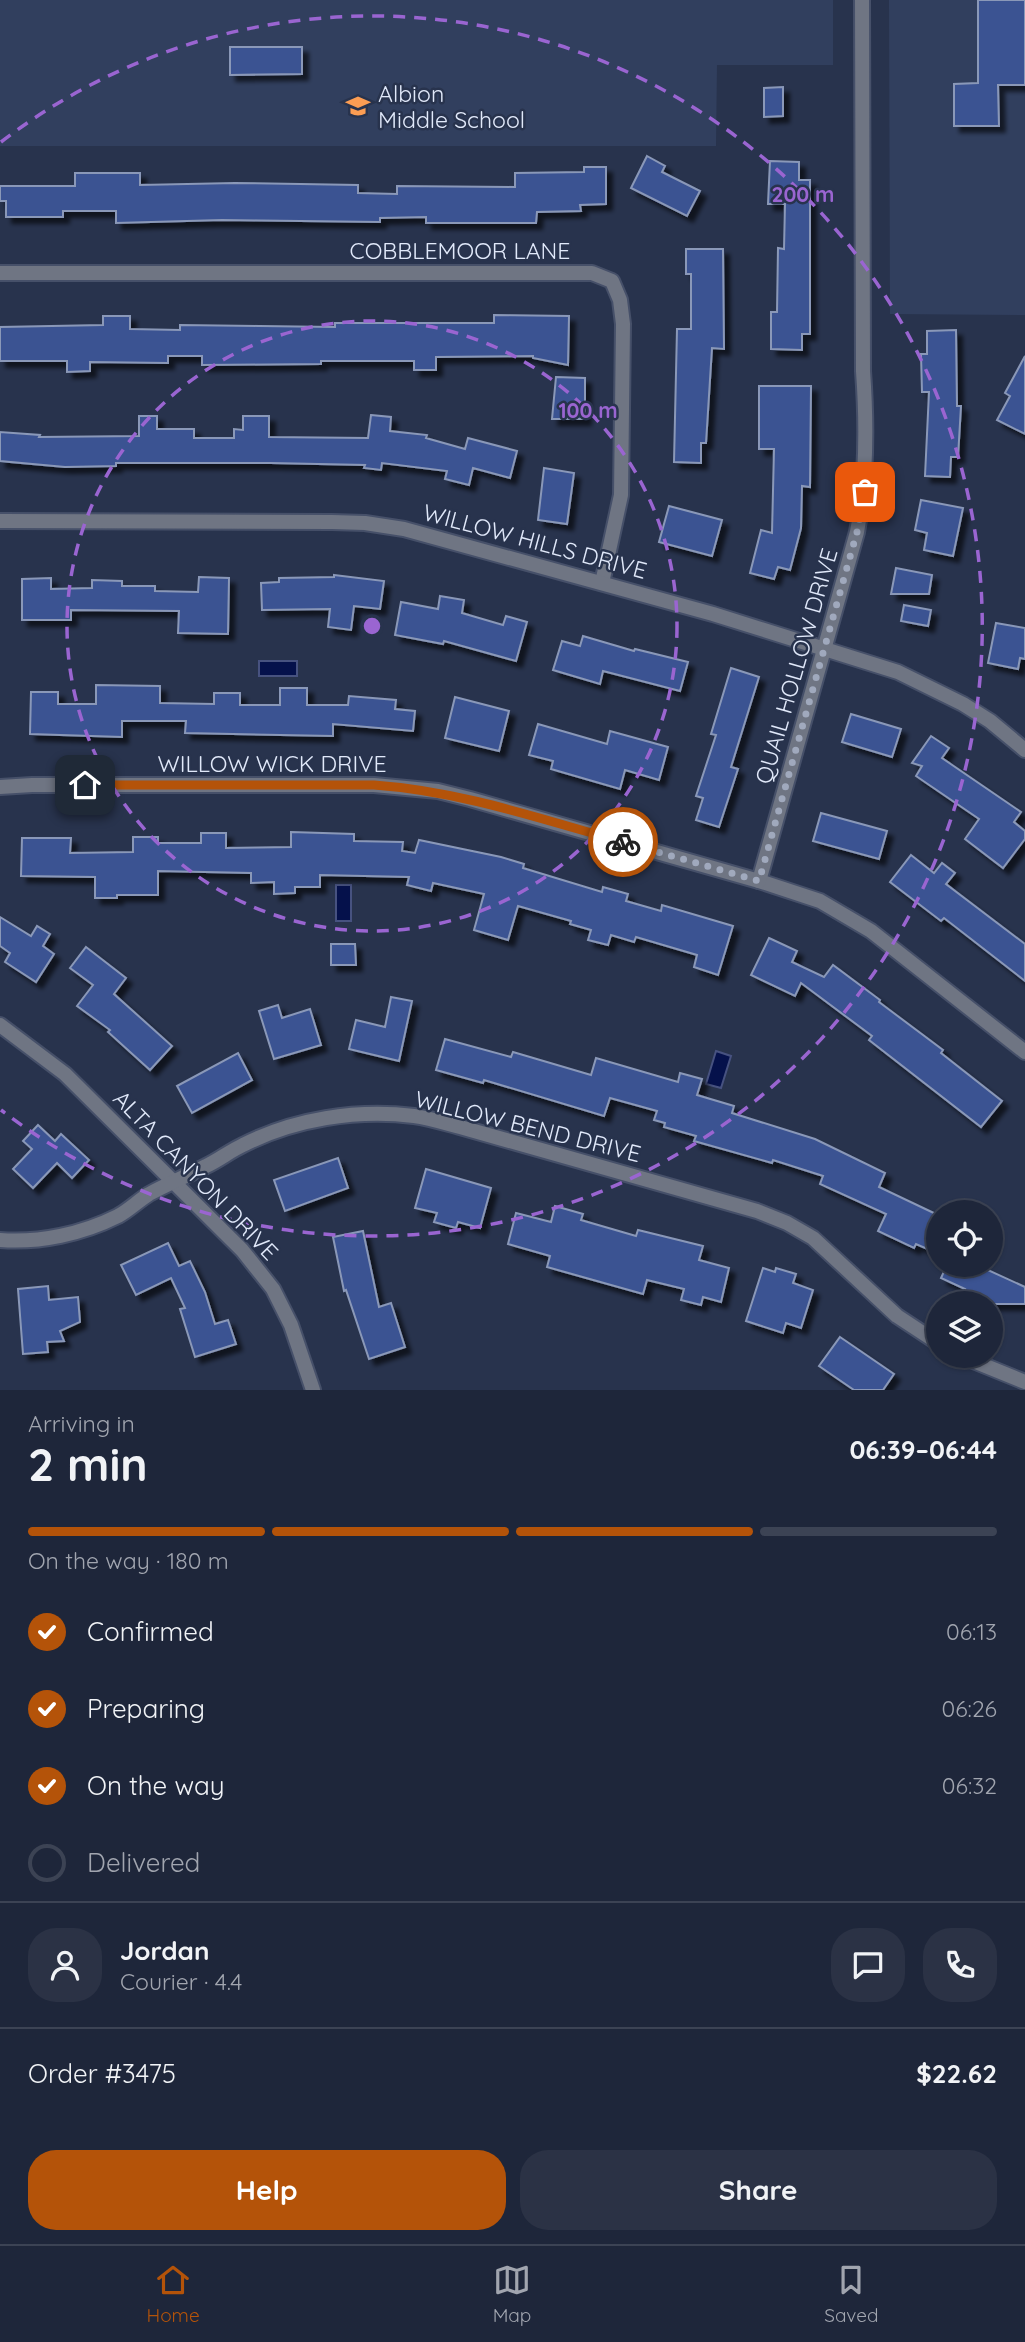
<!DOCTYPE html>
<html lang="en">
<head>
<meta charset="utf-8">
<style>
  body { margin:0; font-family:Quicksand,sans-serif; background:#2b3245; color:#f1f3f6; height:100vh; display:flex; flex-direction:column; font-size:26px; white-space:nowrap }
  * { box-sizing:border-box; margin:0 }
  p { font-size:23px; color:#a1a5af }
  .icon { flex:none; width:38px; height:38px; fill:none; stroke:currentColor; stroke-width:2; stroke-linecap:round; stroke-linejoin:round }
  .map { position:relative; height:1390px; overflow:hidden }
  .side { display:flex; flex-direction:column; background:#1e263a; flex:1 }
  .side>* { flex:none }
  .tools { position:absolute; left:926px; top:1200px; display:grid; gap:14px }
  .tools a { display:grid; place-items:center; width:77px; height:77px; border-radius:50%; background:#1e263a; box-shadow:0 2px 5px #0004,0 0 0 2px #3c4354; font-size:35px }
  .pin { position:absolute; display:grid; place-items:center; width:60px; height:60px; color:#fff; margin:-30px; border-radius:14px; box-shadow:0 4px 10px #0006 }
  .courier { position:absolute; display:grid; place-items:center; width:70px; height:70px; margin:-35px; border:5px solid #b45309; border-radius:50%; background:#fff; color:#222; box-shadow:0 2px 9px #0007 }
  .summary em { font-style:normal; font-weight:800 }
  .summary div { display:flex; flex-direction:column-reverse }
  .summary { display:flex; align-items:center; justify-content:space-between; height:119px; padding:0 28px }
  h1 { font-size:46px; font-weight:800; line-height:52px }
  .bar { display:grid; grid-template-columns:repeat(4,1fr); gap:10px 7px; align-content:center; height:84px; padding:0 28px }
  .bar i { height:9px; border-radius:5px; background:#3c4354 }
  .bar .current { background:#b45309 }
  .bar p { grid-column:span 4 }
  .line { display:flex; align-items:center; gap:18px; padding:0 28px; border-top:2px solid #3c4354 }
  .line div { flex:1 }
  .round { display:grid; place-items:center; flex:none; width:74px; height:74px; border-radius:28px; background:#2b3245 }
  ol { padding:0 28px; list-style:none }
  li { display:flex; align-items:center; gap:21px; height:77px }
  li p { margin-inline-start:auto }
  li .icon { padding:7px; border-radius:50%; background:#b45309; color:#fff; stroke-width:4 }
  li:last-child { color:#a1a5af }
  li i { width:38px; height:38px; border:4px solid #3c4354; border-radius:50% }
  .cta { display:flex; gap:14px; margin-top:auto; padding:14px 28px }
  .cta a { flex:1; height:80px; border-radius:28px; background:#b45309; color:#fff; font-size:28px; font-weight:800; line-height:80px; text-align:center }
  .cta a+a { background:#2b3245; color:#f1f3f6 }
  .menu { display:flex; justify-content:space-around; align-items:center; height:98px; border-top:2px solid #3c4354; background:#1e263a; font-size:19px; color:#a1a5af }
  .menu a { display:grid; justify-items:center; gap:4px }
  .menu .current { color:#b45309 }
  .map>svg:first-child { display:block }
  .built { fill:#313f5e }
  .water { fill:#05114b; stroke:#475280; stroke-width:2 }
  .building { fill:#3b5392; stroke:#8a98b8; stroke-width:2; filter:url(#shadow) }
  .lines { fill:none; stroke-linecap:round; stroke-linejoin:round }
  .street-casing { stroke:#465069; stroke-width:18 }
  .street { stroke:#6f7583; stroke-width:14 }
  .done { stroke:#a0a9bd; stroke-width:7; stroke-dasharray:0 12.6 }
  .route { stroke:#b45309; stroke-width:9 }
  .ring { fill:none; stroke:#9a65d1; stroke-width:3.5; stroke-dasharray:12 9 }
  .labels { text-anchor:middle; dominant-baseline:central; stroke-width:5; stroke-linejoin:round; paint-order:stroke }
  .poi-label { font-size:23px; fill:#e1e9fa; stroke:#28334d; text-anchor:start }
  .street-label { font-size:23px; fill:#e1e9fa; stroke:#28334d }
  .centre { fill:#9a65d1; stroke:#28334d; stroke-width:3.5 }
  .ring-label { font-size:21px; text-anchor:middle; font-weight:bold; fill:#9a65d1; stroke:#28334d; stroke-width:5; stroke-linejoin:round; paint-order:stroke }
</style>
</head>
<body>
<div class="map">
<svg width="1025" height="1390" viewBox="0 0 1025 1390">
  <defs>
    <filter id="shadow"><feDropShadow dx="6" dy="6" stdDeviation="2" flood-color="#0009"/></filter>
  </defs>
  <rect width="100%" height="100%" fill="#28334d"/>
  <g class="built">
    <polygon points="0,0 833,0 833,65 717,65 716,146 0,146"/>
    <polygon points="889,0 1025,0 1025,315 890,314"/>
  </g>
  <g class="water">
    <rect x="259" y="661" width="38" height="15"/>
    <rect x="336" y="885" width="15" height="36"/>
    <polygon points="716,1051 731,1056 721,1088 706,1084"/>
  </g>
  <g class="building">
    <polygon points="978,0 1025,0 1025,85 998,85 999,126 954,126 954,84 978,83"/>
    <polygon points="230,47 302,47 302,74 230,75"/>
    <polygon points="783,87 783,116 764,117 764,88"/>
    <polygon points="647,156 665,166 662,172 700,191 687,216 631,188"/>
    <polygon points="770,161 799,162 799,180 810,180 810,334 802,334 802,350 771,349 771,312 777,312 778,248 784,249 785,204 768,204"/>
    <polygon points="584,167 606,167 606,204 580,205 581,211 537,212 536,223 426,223 426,217 380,218 380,222 222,220 116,223 116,211 63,211 63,217 6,217 6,201 0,201 0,186 75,186 75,173 140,173 140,185 235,183 358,185 358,193 397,194 397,186 515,187 515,173 584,172"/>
    <polygon points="686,249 723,249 724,349 712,348 706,443 701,443 701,463 674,462 677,329 691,329 691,274 686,274"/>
    <polygon points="494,315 569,316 568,365 533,358 533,356 436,357 436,370 414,370 414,361 321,361 321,364 202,365 202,356 168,356 168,363 90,362 90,371 67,372 67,361 0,361 0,327 103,325 103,316 130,316 130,329 180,330 180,325 335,327 335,323 494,323"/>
    <polygon points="956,330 957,406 961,406 958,457 951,457 950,477 925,476 929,392 922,392 921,354 927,354 927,331"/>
    <polygon points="1025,356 1025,434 997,420 1010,396 1005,393"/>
    <polygon points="556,377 585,378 585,419 552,419"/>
    <polygon points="759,386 811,386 810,487 802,486 801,528 790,570 778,567 774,579 750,573 761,530 772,533 774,449 759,449"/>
    <polygon points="371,415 391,417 390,431 427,435 426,438 465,449 468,438 517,451 510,478 473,468 469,485 445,479 447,471 382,463 381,470 364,468 365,465 271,463 116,463 116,466 65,467 0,461 0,432 40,435 39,437 139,436 139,416 157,416 157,429 194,429 194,438 234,438 234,429 243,430 243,416 269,416 269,437 368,438"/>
    <polygon points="544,468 574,473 567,524 538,520"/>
    <polygon points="921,500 963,508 953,556 924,550 927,533 915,530"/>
    <polygon points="669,506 722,520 712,556 659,542"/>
    <polygon points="896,568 932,575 929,594 891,594"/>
    <polygon points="334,575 384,581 380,609 354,606 351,630 328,627 330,609 262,610 261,583 279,582 279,578 334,577"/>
    <polygon points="199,577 229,578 228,634 178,633 179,611 71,610 71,620 22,620 22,579 51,578 51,589 92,588 92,580 122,581 122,586 155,586 155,591 198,592"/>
    <polygon points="440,596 464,600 462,613 503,625 506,616 527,622 516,661 444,641 443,644 395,635 401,602 438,609"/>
    <polygon points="904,605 931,610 928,626 901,621"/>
    <polygon points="996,623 1025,628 1025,659 1020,658 1018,669 988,663"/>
    <polygon points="583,636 634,651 635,649 688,662 680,691 603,671 600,684 553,670 562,641 580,646"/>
    <polygon points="731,668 759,677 731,767 738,769 719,827 696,820 703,798 696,796 716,735 711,734"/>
    <polygon points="96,685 160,686 160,703 214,704 214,693 240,693 240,705 280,705 280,688 307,688 307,705 348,705 349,696 396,700 395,709 415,711 413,731 333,724 333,736 185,733 186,721 122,721 122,737 30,734 31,692 58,692 58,704 96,704"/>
    <polygon points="455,697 509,711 499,751 445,738"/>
    <polygon points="851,714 901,729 892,757 842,742"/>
    <polygon points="538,724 607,744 610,731 668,747 659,780 625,770 620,789 551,769 553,761 529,755"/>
    <polygon points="931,736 949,748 942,758 1021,812 1014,822 1025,831 1025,839 1003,868 965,839 979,819 916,776 922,766 912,763"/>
    <polygon points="821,813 887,831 879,859 813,841"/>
    <polygon points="291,832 354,834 354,841 403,842 402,851 415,853 419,840 501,857 524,864 523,868 602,892 603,887 628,894 626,901 661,911 662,905 733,926 718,975 694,967 697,955 636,937 634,942 611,935 608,945 588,940 591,930 570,924 571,921 518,906 508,940 474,930 484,894 433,883 431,891 407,885 409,877 320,875 320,887 295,887 295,893 274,894 274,882 251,883 251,873 158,871 158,895 117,895 117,898 95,898 95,877 21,876 22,838 71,838 70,853 133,852 133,837 158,837 158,843 201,843 201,833 226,833 226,848 291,847"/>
    <polygon points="911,855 934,873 942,863 955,873 946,884 1025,944 1025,981 944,918 941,921 890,882"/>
    <polygon points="0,917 31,936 37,926 50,934 43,946 54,954 36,982 5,962 10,953 0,946"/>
    <polygon points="769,938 797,951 792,962 824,977 833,965 880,1000 879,1002 943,1050 941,1053 1002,1101 981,1127 869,1040 872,1036 801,983 795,996 751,975"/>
    <polygon points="331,944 355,944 356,965 331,965"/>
    <polygon points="86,947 126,978 114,994 172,1046 150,1070 108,1032 110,1030 77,1006 93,985 70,968"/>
    <polygon points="391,997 412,1001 399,1061 349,1049 356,1020 385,1027"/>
    <polygon points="278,1005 282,1018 310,1009 321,1045 274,1059 259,1011"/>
    <polygon points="445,1039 511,1057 513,1052 591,1075 596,1058 678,1082 680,1073 702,1079 697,1095 734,1106 732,1113 815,1139 885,1173 879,1187 938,1215 938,1239 932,1251 916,1244 914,1248 878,1231 886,1214 820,1184 823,1176 773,1160 772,1163 694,1141 696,1136 664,1127 665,1123 654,1120 657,1111 610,1098 604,1116 484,1080 483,1083 436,1070"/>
    <polygon points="238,1053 252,1080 192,1113 177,1086"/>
    <polygon points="38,1125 55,1141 61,1134 89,1160 72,1178 57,1163 33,1188 13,1169 32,1149 23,1141"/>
    <polygon points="338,1158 348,1188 285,1211 274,1180"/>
    <polygon points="426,1169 491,1188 480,1228 458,1222 456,1228 434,1222 437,1213 415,1208"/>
    <polygon points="555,1206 583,1214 581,1220 636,1236 638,1230 703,1246 699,1260 729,1268 721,1302 703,1297 701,1305 681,1300 684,1289 647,1280 643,1294 547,1267 550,1256 508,1244 516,1213 551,1222"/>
    <polygon points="363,1231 379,1307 391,1303 405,1347 369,1359 346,1290 344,1291 333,1237"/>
    <polygon points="168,1243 179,1266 190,1261 205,1292 215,1324 228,1320 236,1344 195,1357 180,1309 185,1308 171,1278 136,1295 121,1265"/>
    <polygon points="947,1265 977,1265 1025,1287 1025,1304 971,1304 960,1299 965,1289 941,1278"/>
    <polygon points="763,1268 775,1272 776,1268 796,1274 793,1283 813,1290 801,1328 786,1323 783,1333 746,1321"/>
    <polygon points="48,1286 49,1300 78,1297 80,1322 60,1331 64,1341 47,1342 48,1352 23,1354 18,1289"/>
    <polygon points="840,1337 894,1374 883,1390 854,1390 819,1366"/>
  </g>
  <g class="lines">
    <g class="street-casing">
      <g id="street">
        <polyline points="0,273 592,273 612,281 620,300 623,324 621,495 602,583"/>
        <polyline points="0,521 332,522 365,523 404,529 713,614 898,672 963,704 990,721 1025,750"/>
        <polyline points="0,787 32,785 374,785 438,791 470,799 759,881 820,901 871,931 1025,1052"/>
        <path d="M 759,881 L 857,532 C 867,478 867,426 863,371 L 862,0"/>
        <polyline points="0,1025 65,1074 242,1250 273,1289 291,1325 313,1390"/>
        <path d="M 0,1240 C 40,1243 82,1234 118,1216 C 129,1210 138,1201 149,1194 C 167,1184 187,1176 206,1166 C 219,1160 230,1151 243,1145 C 294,1119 356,1109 414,1116 C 429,1118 445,1123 460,1127 L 757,1211 L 787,1223 L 813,1238 L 897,1316 L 938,1343"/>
        <polyline points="961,1356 1025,1382"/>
      </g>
    </g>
    <use href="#street" class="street"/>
  </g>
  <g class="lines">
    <polyline class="done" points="623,842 759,881 857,532 865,492"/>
    <path class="route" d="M 85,785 L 374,785 C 460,791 541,819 623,842"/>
  </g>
  <g class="ring">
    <circle cx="372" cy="626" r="305"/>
    <path d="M1 142A610 610 0 1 1 1 1110"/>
  </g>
  <defs>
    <g id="school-bare" transform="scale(1.89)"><path d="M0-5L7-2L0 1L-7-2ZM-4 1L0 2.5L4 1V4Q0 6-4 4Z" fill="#fc9d53" stroke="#28334d" stroke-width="2.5" paint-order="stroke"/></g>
  </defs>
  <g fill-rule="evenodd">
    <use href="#school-bare" x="358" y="106"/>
  </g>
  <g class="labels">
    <g class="poi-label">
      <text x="378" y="93">Albion<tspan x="378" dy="26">Middle School</tspan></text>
    </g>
    <g class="street-label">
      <text x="460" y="250">COBBLEMOOR LANE</text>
      <text transform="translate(535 541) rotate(15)">WILLOW HILLS DRIVE</text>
      <text transform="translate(796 666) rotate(-74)">QUAIL HOLLOW DRIVE</text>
      <text x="272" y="763">WILLOW WICK DRIVE</text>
      <text transform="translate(528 1126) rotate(14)">WILLOW BEND DRIVE</text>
      <text transform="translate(196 1175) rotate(46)">ALTA CANYON DRIVE</text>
    </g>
  </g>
  <circle cx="372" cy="626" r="10" class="centre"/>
  <g class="ring-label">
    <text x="803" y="202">200 m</text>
    <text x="588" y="418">100 m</text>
  </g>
</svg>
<div class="tools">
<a><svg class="icon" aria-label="locate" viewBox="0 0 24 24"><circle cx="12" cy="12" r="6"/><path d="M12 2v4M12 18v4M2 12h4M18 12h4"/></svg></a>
<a><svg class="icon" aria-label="layers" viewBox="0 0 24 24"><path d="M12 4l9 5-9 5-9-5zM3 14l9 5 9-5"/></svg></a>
</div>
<div class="pin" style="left:865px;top:492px;background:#ea580c"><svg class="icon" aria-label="bag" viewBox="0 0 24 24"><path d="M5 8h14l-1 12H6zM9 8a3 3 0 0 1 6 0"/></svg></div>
<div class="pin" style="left:85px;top:785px;background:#1f2937"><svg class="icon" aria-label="home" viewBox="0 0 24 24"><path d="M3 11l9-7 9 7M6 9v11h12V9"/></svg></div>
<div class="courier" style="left:623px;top:842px"><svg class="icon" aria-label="bike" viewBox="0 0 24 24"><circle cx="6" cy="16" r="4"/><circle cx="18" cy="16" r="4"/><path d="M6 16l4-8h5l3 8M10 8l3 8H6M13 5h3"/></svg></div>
</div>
<section class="side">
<div class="summary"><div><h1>2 min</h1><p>Arriving in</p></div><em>06:39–06:44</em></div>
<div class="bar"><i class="current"></i><i class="current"></i><i class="current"></i><i></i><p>On the way · 180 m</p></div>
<ol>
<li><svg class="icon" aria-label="check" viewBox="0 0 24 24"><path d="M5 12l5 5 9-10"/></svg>Confirmed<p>06:13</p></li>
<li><svg class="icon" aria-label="check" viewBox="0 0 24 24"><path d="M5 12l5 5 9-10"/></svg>Preparing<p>06:26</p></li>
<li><svg class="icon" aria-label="check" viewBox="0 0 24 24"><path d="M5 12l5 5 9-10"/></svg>On the way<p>06:32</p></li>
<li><i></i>Delivered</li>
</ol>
<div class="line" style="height:126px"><a class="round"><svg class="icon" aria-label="person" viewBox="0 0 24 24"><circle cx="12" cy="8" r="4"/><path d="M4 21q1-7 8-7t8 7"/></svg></a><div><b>Jordan</b><p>Courier · 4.4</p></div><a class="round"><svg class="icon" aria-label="chat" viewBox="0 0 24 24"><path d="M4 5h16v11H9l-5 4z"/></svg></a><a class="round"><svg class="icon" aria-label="phone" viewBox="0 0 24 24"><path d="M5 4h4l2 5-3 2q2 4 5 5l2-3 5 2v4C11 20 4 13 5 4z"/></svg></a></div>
<div class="line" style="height:91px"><div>Order #3475</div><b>$22.62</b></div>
<div class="cta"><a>Help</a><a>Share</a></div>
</section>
<nav class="menu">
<a class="current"><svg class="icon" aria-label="home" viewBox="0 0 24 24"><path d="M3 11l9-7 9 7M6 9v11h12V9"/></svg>Home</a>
<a><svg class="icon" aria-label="map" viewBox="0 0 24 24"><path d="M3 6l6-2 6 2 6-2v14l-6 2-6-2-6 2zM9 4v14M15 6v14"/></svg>Map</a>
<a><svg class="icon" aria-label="saved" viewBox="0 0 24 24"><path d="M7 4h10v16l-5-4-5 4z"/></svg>Saved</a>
</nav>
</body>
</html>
